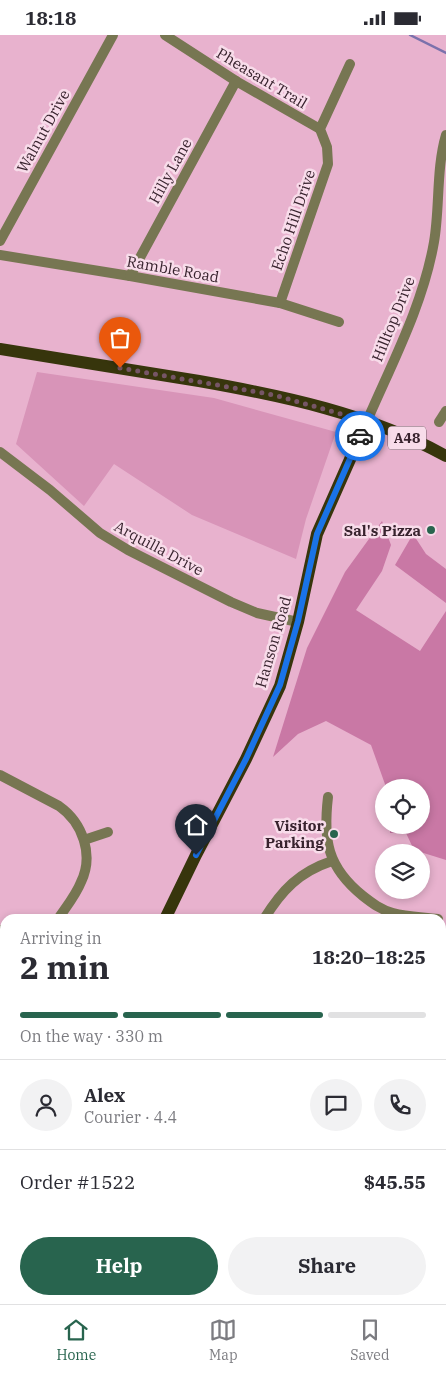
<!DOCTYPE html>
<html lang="en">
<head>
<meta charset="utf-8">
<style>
  body { margin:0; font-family:"IBM Plex Serif",serif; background:#f2f2f3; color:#2b2b33; height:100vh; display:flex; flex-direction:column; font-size:19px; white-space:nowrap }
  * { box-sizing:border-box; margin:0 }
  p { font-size:16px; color:#7c7c81 }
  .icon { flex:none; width:28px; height:28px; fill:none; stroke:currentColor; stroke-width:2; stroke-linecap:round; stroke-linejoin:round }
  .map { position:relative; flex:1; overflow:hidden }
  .sheet { position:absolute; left:0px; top:879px; width:446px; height:391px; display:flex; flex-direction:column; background:#fff; border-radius:15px 15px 0 0; box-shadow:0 2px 8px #0003 }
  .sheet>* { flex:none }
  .controls { position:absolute; left:375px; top:744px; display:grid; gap:10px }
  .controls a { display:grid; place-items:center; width:55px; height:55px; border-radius:50%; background:#fff; box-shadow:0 2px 8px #0003; font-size:25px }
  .pin { position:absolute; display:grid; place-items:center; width:42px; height:42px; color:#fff; margin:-51px -21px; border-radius:50% 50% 50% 0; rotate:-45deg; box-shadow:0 0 5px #0007 }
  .pin .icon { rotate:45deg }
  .courier { position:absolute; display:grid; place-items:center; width:50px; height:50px; margin:-25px; border:4px solid #1a73e8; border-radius:50%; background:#fff; color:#222; box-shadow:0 1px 6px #0007 }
  .overview em { font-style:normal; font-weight:800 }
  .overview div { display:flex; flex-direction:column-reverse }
  .overview { display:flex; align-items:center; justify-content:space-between; height:85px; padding:0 20px }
  h1 { font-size:32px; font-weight:800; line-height:38px }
  .bar { display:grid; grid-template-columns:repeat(4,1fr); gap:8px 5px; align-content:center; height:60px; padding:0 20px }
  .bar i { height:6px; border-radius:4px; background:#e1e1e2 }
  .bar .active { background:#28644e }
  .bar p { grid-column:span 4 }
  .line { display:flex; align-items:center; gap:12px; padding:0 20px; border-top:1px solid #e1e1e2 }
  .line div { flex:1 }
  .round { display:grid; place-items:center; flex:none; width:52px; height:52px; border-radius:26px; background:#f2f2f3 }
  .cta { display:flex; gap:10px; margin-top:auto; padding:10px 20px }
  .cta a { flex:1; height:58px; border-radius:30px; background:#28644e; color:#fff; font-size:20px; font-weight:800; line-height:58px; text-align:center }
  .cta a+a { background:#f2f2f3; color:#2b2b33 }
  .status { display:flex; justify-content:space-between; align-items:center; height:35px; padding:0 25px; background:#fff; direction:ltr }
  .status svg { height:14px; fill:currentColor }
  .tabs { display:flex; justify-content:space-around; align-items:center; height:70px; border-top:1px solid #e1e1e2; background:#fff; font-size:14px; color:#7c7c81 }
  .tabs a { display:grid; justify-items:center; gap:2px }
  .tabs .active { color:#28644e }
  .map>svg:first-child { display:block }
  .green { fill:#d894b8 }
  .forest { fill:#c978a5 }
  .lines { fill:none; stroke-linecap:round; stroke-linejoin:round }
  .stream { stroke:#7b71ac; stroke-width:2.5 }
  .minor { stroke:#777652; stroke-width:10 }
  .major { stroke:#37350c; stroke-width:12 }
  .done { stroke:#765566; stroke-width:5; stroke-dasharray:0 9 }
  .route { stroke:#1a73e8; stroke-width:6 }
  .poi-dot { fill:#28644e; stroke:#f8dcea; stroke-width:2 }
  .labels { text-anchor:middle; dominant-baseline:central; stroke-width:5; stroke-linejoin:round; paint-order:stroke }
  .shield { fill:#f8dcea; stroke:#725a66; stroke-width:1 }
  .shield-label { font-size:14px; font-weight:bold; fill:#38232e }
  .street-label { font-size:15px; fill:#38232e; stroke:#f8dcea }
  .poi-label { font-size:15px; font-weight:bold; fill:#38232e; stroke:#f8dcea; text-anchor:end }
</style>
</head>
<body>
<div class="status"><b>18:18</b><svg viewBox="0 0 49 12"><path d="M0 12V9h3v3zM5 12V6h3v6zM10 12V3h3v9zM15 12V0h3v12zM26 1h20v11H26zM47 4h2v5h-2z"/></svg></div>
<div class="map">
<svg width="446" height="1269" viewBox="0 0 446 1269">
  <rect width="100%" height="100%" fill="#e8b2ce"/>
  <polygon class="green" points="37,337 214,363 336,397 306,484 296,524 192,480 114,429 84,471 16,409"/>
  <g class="forest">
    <polygon points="382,486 391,510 382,536 356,575 420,616 446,576 446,825 414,815 406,798 390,798 390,790 421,790 421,752 386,752 371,710 326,686 298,699 273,722 307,613 345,537"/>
    <polygon points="413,499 426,519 446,534 446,568 395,530"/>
  </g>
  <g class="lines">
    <polyline class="stream" points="410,0 446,18"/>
    <g class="minor">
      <polyline points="165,0 236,46 320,94"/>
      <polyline points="0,206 113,0"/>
      <polyline points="0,220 130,241 280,268 339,287"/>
      <polyline points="130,241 236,46"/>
      <polyline points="280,268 328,129 327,112 320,94 350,29"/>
      <path d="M 367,386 C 392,328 423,270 434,207 C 440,172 436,134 446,100"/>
      <polyline points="439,387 446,376"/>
      <polyline points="0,417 50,455 100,498 128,515 231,567 257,578 298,587"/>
      <path d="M 0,740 L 59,771 C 83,788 94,820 81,847 C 76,860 66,872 58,884"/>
      <path d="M 328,762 C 323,805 327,832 363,861 C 372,868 381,875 393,878 C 407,882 424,882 438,884"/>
      <polyline points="84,805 108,797"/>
      <path d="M 264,884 C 282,855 299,837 332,826"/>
      <polyline points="0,895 5,897"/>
      <polyline points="0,968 5,961"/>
      <polyline points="441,1014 446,1016"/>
      <polyline points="0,1017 5,1019"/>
      <polyline points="0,1209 5,1199"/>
      <polyline points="441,1249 446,1252"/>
      <polyline points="61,1269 62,1265"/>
      <polyline points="193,1269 195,1265"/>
      <polyline points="322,1269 324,1265"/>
    </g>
    <g class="major">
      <path d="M 0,314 C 66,325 133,335 199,346 C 284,361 370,379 446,421"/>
      <polyline points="165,884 196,820 246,724 280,651 298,587 317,499 367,386"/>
    </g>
  </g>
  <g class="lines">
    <polyline class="done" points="120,333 274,360 366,386 360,401"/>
    <polyline class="route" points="196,820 246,724 280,650 298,586 317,499 360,401"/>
  </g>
  <g class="poi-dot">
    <circle cx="431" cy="495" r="5"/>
    <circle cx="334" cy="799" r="5"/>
  </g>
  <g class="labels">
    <rect class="shield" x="388" y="391.5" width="38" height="23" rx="4"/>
    <g class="shield-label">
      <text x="407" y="403">A48</text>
    </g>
    <g class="street-label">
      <text transform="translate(262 43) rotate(31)">Pheasant Trail</text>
      <text transform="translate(43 96) rotate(-61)">Walnut Drive</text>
      <text transform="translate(170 136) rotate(-61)">Hilly Lane</text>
      <text transform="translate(293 185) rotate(-71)">Echo Hill Drive</text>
      <text transform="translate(173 234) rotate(10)">Ramble Road</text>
      <text transform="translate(393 284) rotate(-68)">Hilltop Drive</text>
      <text transform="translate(159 513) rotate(28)">Arquilla Drive</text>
      <text transform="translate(273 607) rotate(-74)">Hanson Road</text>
    </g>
    <g class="poi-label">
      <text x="421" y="495">Sal's Pizza</text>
      <text x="324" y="790">Visitor<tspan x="324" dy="17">Parking</tspan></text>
    </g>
  </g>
</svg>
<div class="controls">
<a><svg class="icon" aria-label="locate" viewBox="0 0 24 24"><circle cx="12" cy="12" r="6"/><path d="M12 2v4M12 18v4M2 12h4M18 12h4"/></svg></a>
<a><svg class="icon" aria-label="layers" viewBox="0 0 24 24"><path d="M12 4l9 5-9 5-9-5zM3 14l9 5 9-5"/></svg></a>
</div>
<div class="pin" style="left:120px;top:333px;background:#ea580c"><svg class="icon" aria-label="bag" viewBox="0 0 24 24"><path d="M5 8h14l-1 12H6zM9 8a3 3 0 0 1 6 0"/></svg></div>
<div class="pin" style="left:196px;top:820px;background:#1f2937"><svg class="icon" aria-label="home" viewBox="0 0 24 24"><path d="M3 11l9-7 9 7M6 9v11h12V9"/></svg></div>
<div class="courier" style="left:360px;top:401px"><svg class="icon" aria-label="car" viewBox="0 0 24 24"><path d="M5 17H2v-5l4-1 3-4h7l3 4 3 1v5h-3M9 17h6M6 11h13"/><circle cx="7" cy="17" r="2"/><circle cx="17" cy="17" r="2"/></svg></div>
<section class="sheet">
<div class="overview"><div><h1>2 min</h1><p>Arriving in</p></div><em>18:20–18:25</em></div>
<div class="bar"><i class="active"></i><i class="active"></i><i class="active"></i><i></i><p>On the way · 330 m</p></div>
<div class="line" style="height:90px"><a class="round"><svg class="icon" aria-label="person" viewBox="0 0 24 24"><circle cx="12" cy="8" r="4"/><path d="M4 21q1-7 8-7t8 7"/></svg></a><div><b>Alex</b><p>Courier · 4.4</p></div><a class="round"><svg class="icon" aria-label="chat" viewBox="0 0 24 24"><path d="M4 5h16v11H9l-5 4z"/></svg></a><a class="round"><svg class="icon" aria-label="phone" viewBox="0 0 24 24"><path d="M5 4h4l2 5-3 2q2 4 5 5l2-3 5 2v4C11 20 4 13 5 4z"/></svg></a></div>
<div class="line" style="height:65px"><div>Order #1522</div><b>$45.55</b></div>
<div class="cta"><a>Help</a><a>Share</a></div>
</section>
</div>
<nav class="tabs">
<a class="active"><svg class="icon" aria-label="home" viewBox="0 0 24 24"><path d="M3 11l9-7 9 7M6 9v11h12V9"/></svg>Home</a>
<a><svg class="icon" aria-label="map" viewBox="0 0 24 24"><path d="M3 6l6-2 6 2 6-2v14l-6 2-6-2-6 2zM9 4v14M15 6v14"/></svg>Map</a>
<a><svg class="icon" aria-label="saved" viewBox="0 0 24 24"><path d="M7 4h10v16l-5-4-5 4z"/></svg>Saved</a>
</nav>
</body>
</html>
